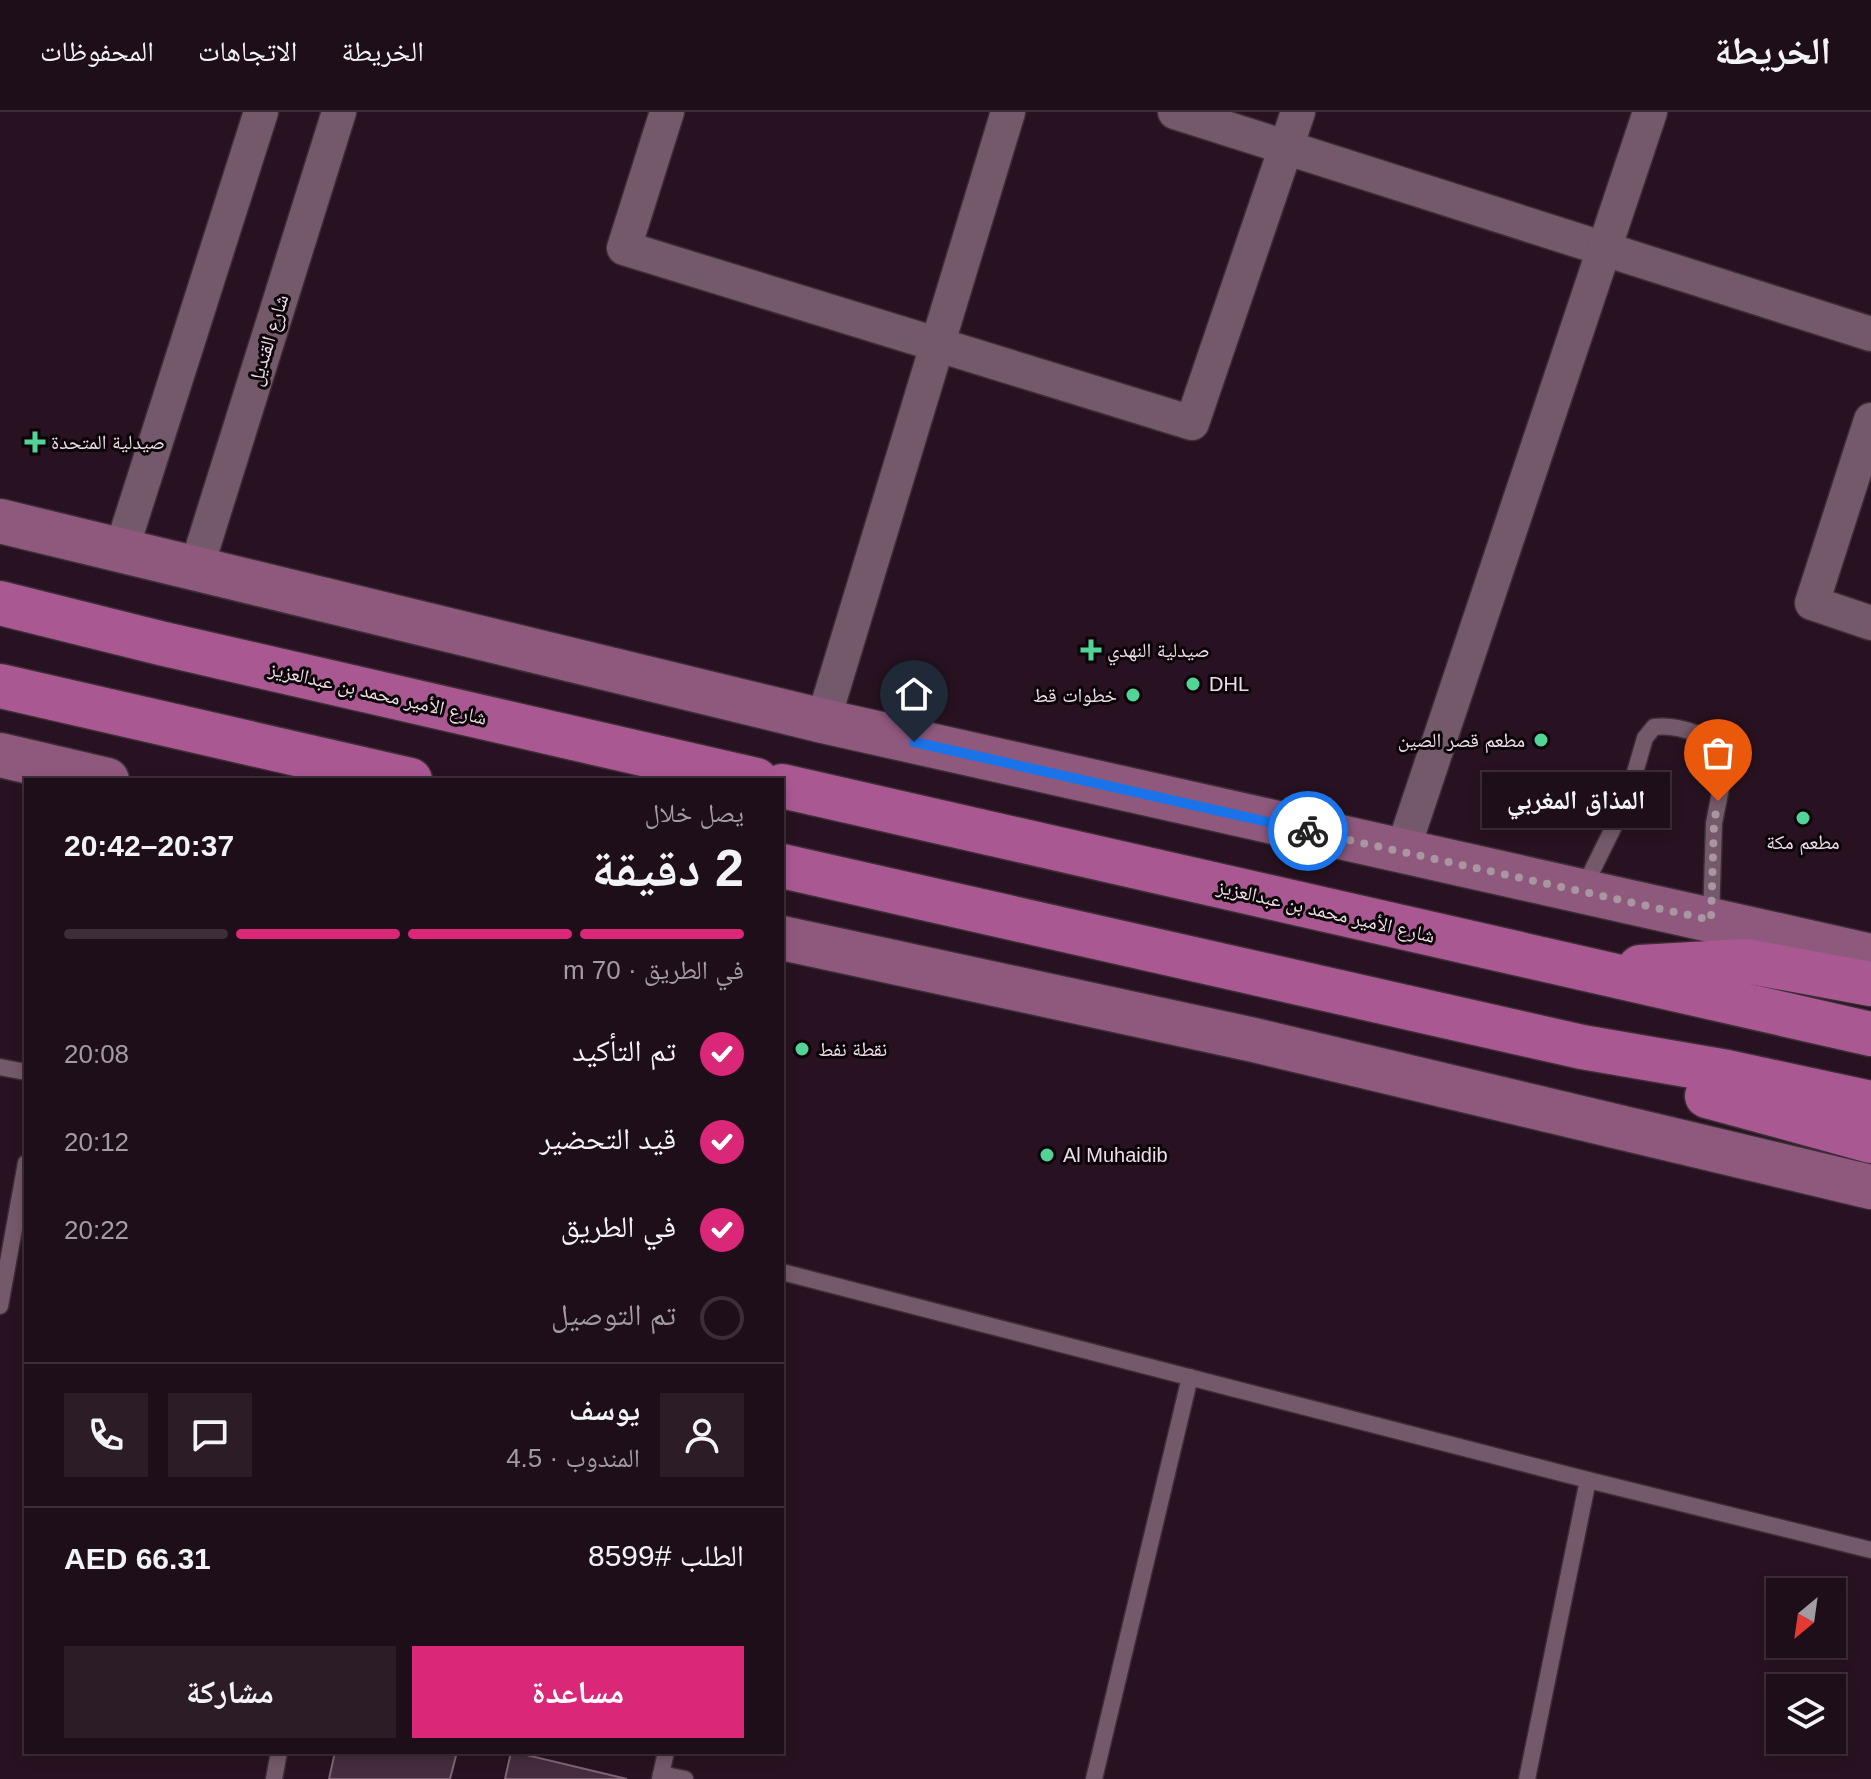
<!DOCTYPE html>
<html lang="ar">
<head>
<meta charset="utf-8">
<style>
  body { margin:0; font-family:Helvetica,"Noto Naskh Arabic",sans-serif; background:#2b1c26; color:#f1f3f6; direction:rtl; height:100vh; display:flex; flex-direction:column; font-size:30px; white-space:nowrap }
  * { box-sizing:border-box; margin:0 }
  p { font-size:26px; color:#a19ca2 }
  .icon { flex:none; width:44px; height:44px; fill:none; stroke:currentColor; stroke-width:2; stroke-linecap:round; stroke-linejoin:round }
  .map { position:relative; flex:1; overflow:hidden; direction:ltr }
  .details { position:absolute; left:24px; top:666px; width:760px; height:976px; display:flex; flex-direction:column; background:#1e0e19; border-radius:0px; box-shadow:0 4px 12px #0003,0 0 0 2px #3c2e38; direction:rtl }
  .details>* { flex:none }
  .needle { width:52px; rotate:209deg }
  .buttons { position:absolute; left:1766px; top:1466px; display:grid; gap:16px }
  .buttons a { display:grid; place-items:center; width:80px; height:80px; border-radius:0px; background:#1e0e19; box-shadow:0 4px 12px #0003,0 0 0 2px #3c2e38; font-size:40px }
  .pin { position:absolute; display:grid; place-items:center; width:68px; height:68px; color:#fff; margin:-82px -34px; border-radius:50% 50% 50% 0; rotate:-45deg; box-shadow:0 0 8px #0007 }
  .pin .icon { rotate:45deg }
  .courier { position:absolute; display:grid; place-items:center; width:80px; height:80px; margin:-40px; border:6px solid #1a73e8; border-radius:50%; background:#fff; color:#222; box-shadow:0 2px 10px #0007 }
  .bubble { position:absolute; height:56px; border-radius:0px; background:#1e0e19; box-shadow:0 4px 12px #0003,0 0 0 2px #3c2e38; font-size:26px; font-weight:800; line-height:56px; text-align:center; direction:rtl }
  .summary em { font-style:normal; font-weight:800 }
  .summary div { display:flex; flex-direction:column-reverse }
  .summary { display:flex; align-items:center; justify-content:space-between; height:136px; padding:0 40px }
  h1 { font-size:52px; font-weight:800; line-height:60px }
  .bar { display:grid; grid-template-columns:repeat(4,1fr); gap:12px 8px; align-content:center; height:96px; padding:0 40px }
  .bar i { height:10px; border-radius:6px; background:#3c2e38 }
  .bar .on { background:#db2777 }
  .bar p { grid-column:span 4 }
  .line { display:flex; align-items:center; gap:20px; padding:0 40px; border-top:2px solid #3c2e38 }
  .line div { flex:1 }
  .round { display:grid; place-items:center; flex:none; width:84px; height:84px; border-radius:0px; background:#2b1c26 }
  ol { padding:0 40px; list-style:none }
  li { display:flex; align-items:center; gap:24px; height:88px }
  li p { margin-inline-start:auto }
  li .icon { padding:8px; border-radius:50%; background:#db2777; color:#fff; stroke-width:4 }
  li:last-child { color:#a19ca2 }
  li i { width:44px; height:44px; border:4px solid #3c2e38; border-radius:50% }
  .cta { display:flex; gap:16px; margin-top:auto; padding:16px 40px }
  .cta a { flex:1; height:92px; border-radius:0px; background:#db2777; color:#fff; font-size:32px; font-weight:800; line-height:92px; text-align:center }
  .cta a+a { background:#2b1c26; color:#f1f3f6 }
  header { display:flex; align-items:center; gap:48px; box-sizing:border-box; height:112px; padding:0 40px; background:#1e0e19; border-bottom:2px solid #3c2e38 }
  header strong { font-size:38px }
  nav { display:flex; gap:44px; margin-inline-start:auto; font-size:28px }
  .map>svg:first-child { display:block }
  .building { fill:#452d3d; stroke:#7f6475; stroke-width:2 }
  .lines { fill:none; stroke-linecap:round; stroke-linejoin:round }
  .lane-casing { stroke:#3c2d37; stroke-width:19 }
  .street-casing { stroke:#3c2d37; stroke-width:37 }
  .secondary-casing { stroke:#3c2d37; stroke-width:47 }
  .primary-casing { stroke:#3c2d37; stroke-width:47 }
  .lane { stroke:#74596a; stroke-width:16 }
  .street { stroke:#74596a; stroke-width:34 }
  .secondary { stroke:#8f597e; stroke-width:44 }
  .primary { stroke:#aa5892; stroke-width:44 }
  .done { stroke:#a896a1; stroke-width:8; stroke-dasharray:0 14.4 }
  .route { stroke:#1a73e8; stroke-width:10 }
  .poi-dot { fill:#52d397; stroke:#0b0408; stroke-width:3 }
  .labels { text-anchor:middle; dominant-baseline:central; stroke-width:6; stroke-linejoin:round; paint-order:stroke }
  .street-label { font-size:20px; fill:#eddde6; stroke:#0b0408 }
  .poi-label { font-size:20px; fill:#eddde6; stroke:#0b0408; text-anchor:start }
</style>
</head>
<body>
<header>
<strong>الخريطة</strong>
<nav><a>الخريطة</a><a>الاتجاهات</a><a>المحفوظات</a></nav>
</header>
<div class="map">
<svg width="1871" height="1667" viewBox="0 0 1871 1667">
  <rect width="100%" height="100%" fill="#281221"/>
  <g class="building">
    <polygon points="335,1640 457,1640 450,1667 329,1667"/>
    <polygon points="511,1640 514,1640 627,1667 505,1667"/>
  </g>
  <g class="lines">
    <g class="lane-casing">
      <g id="lane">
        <path d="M 1583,777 L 1627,688 L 1645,626 L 1654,615 C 1677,612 1717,624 1727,646 L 1714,711 L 1711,807"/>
        <polyline points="0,955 26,960"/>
        <polyline points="782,1160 1588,1368 1871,1438"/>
        <polyline points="0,1194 26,1051"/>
        <polyline points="661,1662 685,1667"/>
        <polyline points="274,1667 279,1640"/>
        <polyline points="660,1667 666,1640"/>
        <polyline points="1094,1667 1190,1265"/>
        <polyline points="1527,1667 1588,1368"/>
      </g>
    </g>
    <g class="street-casing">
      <g id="street">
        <polyline points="667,0 624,136 1192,311 1298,0"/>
        <polyline points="1175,0 1871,222"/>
        <polyline points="1871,308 1812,491 1871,511"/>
        <polyline points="121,439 261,0"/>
        <polyline points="196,457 339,0"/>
        <polyline points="823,609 1008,0"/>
        <polyline points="1402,740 1650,0"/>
      </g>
    </g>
    <g class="secondary-casing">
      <g id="secondary">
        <polyline points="0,409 823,609 1871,844"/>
        <polyline points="0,643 107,668"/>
        <polyline points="782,826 1254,928 1871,1075"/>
      </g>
    </g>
    <g class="primary-casing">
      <g id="primary">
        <polyline points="0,491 160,531 756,668"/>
        <polyline points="0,574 410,668"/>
        <polyline points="782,674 1871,922"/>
        <polyline points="782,754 1582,935 1727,960 1871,991"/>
        <polyline points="1640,855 1746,849 1871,872"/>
        <polyline points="1707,984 1871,1029"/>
      </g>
    </g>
    <use href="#lane" class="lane"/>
    <use href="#street" class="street"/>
    <use href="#secondary" class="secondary"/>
    <use href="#primary" class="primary"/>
  </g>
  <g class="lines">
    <polyline class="done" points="1308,719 1711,808 1714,711 1718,689"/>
    <polyline class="route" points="914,630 1308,719"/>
  </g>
  <g class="poi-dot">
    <path d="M31 318h8v8h8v8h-8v8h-8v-8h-8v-8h8z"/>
    <path d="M1087 526h8v8h8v8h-8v8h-8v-8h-8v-8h8z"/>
    <circle cx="1193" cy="572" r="8"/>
    <circle cx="1133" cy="583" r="8"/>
    <circle cx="1541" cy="628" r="8"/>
    <circle cx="1803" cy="706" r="8"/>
    <circle cx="802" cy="937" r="8"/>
    <circle cx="1047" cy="1043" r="8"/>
  </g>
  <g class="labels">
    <g class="street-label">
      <text transform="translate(268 228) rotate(-73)">شارع القنديل</text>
      <text transform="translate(378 581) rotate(13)">شارع الأمير محمد بن عبدالعزيز</text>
      <text transform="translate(1326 799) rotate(13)">شارع الأمير محمد بن عبدالعزيز</text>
    </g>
    <g class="poi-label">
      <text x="51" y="330">صيدلية المتحدة</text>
      <text x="1107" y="538">صيدلية النهدي</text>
      <text x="1209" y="572">DHL</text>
      <text x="1117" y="583" text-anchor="end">خطوات قط</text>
      <text x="1525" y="628" text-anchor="end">مطعم قصر الصين</text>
      <text x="1803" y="730" text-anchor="middle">مطعم مكة</text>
      <text x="818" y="937">نقطة نفط</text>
      <text x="1063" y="1043">Al Muhaidib</text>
    </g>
  </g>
</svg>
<div class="buttons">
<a><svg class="needle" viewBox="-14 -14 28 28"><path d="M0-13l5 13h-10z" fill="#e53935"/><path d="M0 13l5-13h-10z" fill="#a19ca2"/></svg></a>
<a><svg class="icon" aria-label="layers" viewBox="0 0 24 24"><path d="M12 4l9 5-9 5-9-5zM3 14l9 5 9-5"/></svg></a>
</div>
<div class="pin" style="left:1718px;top:689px;background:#ea580c"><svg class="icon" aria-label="bag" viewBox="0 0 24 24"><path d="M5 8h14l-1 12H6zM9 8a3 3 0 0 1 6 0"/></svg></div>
<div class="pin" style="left:914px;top:630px;background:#1f2937"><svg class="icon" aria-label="home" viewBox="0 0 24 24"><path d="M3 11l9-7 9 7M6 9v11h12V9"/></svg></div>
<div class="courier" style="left:1308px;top:719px"><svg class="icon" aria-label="bike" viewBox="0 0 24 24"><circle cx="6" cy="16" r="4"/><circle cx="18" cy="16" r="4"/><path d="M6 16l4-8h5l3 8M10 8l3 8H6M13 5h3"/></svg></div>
<div class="bubble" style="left:1482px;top:660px;width:188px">المذاق المغربي</div>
<section class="details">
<div class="summary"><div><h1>2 دقيقة</h1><p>يصل خلال</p></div><em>20:37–20:42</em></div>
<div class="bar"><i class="on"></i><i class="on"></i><i class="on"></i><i></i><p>في الطريق · 70 m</p></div>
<ol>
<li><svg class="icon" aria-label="check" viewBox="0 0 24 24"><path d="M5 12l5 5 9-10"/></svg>تم التأكيد<p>20:08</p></li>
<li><svg class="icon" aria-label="check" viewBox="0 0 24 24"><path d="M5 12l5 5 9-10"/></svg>قيد التحضير<p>20:12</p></li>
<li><svg class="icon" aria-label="check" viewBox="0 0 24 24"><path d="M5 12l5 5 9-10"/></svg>في الطريق<p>20:22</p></li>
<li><i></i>تم التوصيل</li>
</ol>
<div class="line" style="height:144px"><a class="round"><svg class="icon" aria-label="person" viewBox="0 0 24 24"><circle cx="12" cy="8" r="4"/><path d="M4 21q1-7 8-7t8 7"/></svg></a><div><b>يوسف</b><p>المندوب · 4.5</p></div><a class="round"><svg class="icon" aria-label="chat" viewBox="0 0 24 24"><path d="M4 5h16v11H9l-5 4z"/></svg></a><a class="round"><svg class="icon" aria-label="phone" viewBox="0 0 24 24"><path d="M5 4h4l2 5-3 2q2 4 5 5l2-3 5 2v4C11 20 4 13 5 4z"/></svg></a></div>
<div class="line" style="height:104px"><div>الطلب #8599</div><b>AED 66.31</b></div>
<div class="cta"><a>مساعدة</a><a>مشاركة</a></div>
</section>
</div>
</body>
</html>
